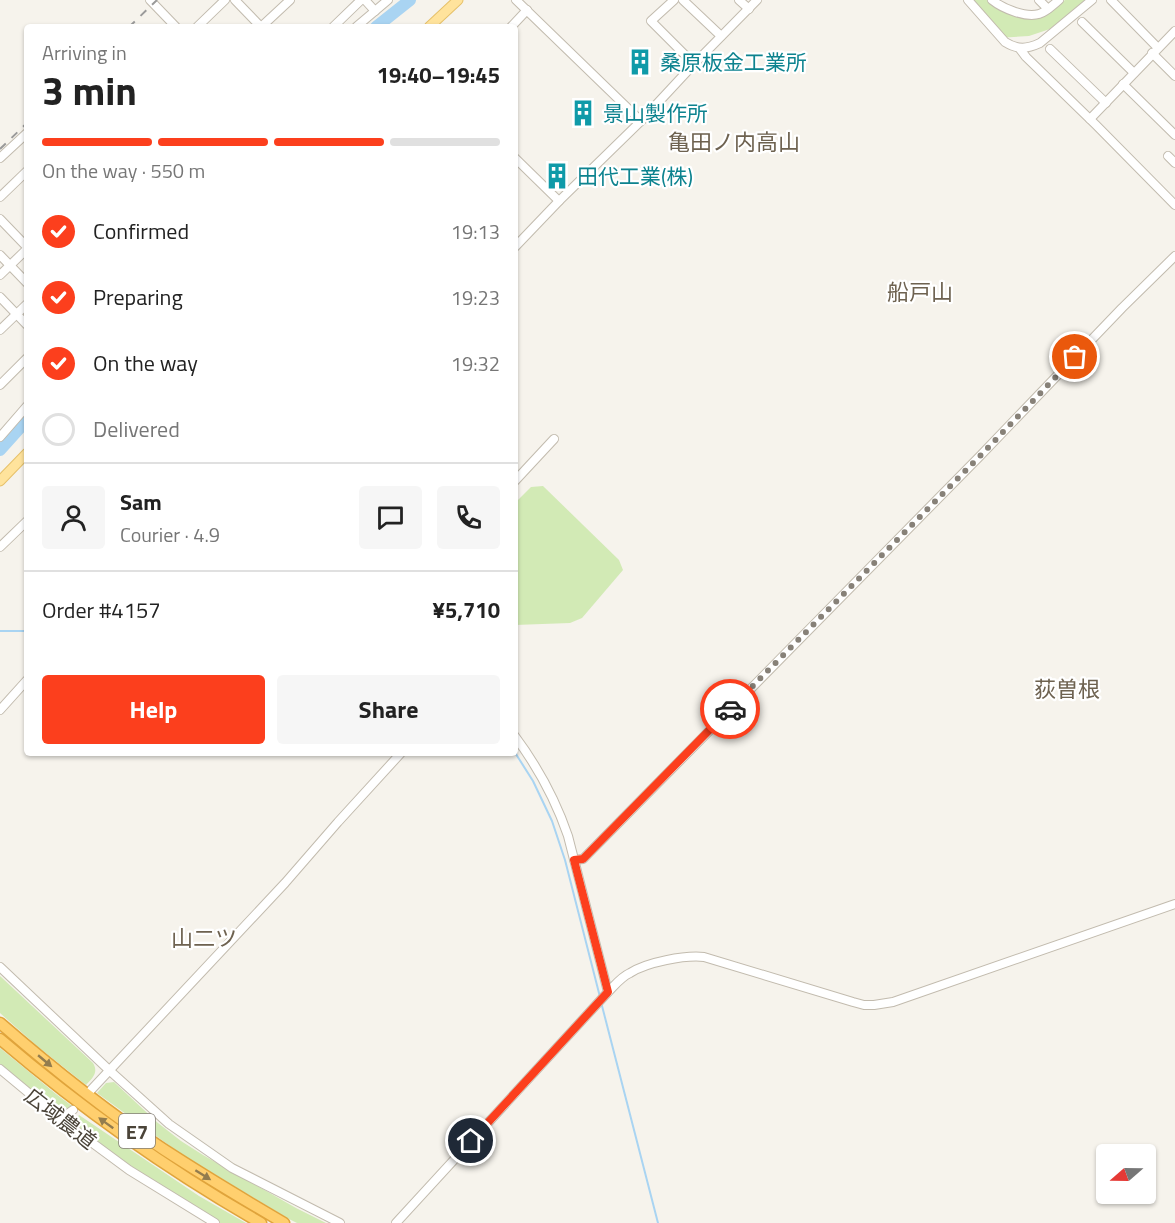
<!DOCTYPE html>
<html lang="en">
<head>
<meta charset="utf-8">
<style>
  body { margin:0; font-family:"Titillium Web","Noto Sans JP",sans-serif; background:#f6f6f6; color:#222; height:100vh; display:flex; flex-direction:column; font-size:22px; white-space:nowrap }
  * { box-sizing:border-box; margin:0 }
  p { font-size:20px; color:#767676 }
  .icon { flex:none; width:33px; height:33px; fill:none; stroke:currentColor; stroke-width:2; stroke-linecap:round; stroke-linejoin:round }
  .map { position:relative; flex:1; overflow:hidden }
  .sheet { position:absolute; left:24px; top:24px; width:494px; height:732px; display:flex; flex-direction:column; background:#fff; border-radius:6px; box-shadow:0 2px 4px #0004 }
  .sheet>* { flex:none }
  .needle { width:39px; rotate:250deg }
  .fabs { position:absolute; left:1096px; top:1144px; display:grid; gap:12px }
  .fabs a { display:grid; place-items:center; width:60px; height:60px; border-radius:6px; background:#fff; box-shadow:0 2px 4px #0004; font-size:30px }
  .pin { position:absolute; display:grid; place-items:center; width:51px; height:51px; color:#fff; margin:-26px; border:3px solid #fff; border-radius:50%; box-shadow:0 2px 6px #0007 }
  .courier { position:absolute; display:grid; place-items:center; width:60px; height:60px; margin:-30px; border:4px solid #fc3f1d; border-radius:50%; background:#fff; color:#222; box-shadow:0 2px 8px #0007 }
  .overview em { font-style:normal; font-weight:700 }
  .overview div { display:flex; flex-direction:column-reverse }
  .overview { display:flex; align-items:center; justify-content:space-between; height:102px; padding:0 18px }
  h1 { font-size:39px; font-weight:700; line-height:45px }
  .bar { display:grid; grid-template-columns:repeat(4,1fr); gap:9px 6px; align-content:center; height:72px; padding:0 18px }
  .bar i { height:8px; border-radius:4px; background:#e0e0e0 }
  .bar .active { background:#fc3f1d }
  .bar p { grid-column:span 4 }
  .line { display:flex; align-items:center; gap:15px; padding:0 18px; border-top:2px solid #e0e0e0 }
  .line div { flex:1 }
  .round { display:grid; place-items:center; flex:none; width:63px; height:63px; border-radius:6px; background:#f6f6f6 }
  ol { padding:0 18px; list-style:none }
  li { display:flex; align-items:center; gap:18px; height:66px }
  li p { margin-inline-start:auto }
  li .icon { padding:6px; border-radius:50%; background:#fc3f1d; color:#fff; stroke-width:4 }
  li:last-child { color:#767676 }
  li i { width:33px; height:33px; border:3px solid #e0e0e0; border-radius:50% }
  .cta { display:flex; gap:12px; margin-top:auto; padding:12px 18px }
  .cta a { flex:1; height:69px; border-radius:6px; background:#fc3f1d; color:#fff; font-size:24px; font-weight:700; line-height:69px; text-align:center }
  .cta a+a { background:#f6f6f6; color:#222 }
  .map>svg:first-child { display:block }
  .green { fill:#d2eab5 }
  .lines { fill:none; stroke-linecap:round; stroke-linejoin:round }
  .stream { stroke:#a9d4f2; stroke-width:2 }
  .river { stroke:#a9d4f2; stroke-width:12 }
  .minor-casing { stroke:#c2bbae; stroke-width:10 }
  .major-casing { stroke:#e6c16a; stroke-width:11 }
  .highway-casing { stroke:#e0a43c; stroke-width:13 }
  .minor { stroke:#fff; stroke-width:8 }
  .major { stroke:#ffe39c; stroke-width:9 }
  .highway { stroke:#ffcf6e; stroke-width:10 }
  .rail { stroke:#9a9a9a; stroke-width:2; stroke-dasharray:8 8; stroke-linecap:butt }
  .oneway { fill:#937c4e }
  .done { stroke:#878178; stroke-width:6; stroke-dasharray:0 10.8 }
  .route { stroke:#fc3f1d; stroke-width:8 }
  .labels { text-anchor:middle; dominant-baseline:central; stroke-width:4.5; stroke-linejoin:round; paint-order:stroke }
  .shield { fill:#fff; stroke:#817c74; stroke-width:1.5 }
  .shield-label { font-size:20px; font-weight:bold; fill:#4b4439 }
  .culture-label { font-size:21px; fill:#0d838f; stroke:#fff; text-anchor:start }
  .street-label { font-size:21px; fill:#4b4439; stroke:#fff }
  .neighbourhood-label { font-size:22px; fill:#6e6250; stroke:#fff }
</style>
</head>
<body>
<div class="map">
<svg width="1175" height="1223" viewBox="0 0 1175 1223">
  <rect width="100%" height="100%" fill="#f6f3ec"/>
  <g class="green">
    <polygon points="965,0 989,0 1003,11 1027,19 1044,15 1065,0 1087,0 1050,29 1029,36 997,38"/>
    <polygon points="543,486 619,560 623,570 582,618 570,623 515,625 515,503 531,487"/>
    <path d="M 0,976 L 93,1063 C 99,1073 92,1078 86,1085 L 37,1046 L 0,1013 Z"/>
    <polygon points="0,1048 56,1094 72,1106 69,1109 64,1107 54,1111 0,1067"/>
    <polygon points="114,1082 158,1123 181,1141 203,1155 296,1208 326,1223 297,1223 289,1219 181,1154 97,1093 106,1083"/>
    <polygon points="79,1115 199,1196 246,1223 218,1223 122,1163 76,1128 76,1120"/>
  </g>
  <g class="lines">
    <g class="stream">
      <polyline points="0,631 27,631"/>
      <polyline points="514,751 533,781 552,821 565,860 600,997"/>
      <polyline points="601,1002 658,1223"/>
    </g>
    <g class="river">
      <polyline points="376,27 410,0"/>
      <polyline points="0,450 27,420"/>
    </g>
    <g class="minor-casing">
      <g id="minor">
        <polyline points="150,0 176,27"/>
        <polyline points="235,0 261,27"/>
        <polyline points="365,0 375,11"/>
        <polyline points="516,0 641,121"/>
        <polyline points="674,0 651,21 694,64"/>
        <polyline points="683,0 721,36"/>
        <polyline points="739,0 749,9"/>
        <path d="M 968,0 L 1005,42 C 1018,50 1027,49 1040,43 L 1092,0"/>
        <path d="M 992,0 C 1002,8 1025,18 1039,14 C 1046,12 1053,5 1059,0"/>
        <polyline points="1039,0 1048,9"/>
        <polyline points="1111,0 1158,48"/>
        <polyline points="1082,22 1134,73"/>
        <polyline points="197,27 225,0"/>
        <polyline points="261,27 290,0"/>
        <polyline points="333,27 361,0"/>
        <polyline points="356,27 388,0"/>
        <polyline points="511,27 527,10"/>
        <polyline points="1020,49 1026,57 1096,125 1175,205"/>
        <polyline points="1050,49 1106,103"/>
        <polyline points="1152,53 1175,76"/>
        <polyline points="1123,84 1175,135"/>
        <polyline points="1090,119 1175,31"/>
        <polyline points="1168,156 1175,163"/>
        <polyline points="514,157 559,201"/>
        <polyline points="0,158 27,133"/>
        <polyline points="0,197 27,171"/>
        <polyline points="0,219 27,247"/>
        <polyline points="514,248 559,201 641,121 694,64 757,0"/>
        <polyline points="0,255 27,283"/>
        <polyline points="0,275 27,249"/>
        <polyline points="0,297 27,325"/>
        <polyline points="0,330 27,304"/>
        <polyline points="0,385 27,358"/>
        <polyline points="0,437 27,406"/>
        <polyline points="514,482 554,439"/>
        <polyline points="0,547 27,521"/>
        <polyline points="0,710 27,680"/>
        <path d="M 514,735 C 538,767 555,798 568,836 L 608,992"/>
        <polyline points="574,860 583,859 980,456 1122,308 1175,256"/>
        <polyline points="0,967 109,1070 169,1124 232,1168 340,1223"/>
        <polyline points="0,1069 60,1119 129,1170 215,1223"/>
        <polyline points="91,1090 285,883 338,822 401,753"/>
        <polyline points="60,1119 73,1110"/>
        <path d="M 396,1223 L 608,992 C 615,985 621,977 630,973 C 647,962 685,955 704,957 L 853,1002 L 864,1005 L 874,1005 L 893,1002 L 1175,904"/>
      </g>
    </g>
    <g class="major-casing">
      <g id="major">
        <polyline points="429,27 458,0"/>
        <polyline points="0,481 27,453"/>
      </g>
    </g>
    <g class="highway-casing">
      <g id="highway">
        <path d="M 0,1023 C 52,1068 106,1111 163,1149 C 203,1175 243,1199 284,1223"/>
        <path d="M 0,1039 C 81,1108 168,1170 261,1223"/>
      </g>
    </g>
    <use href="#minor" class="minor"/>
    <use href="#major" class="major"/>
    <use href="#highway" class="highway"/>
    <g class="rail">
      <polyline points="129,27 157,0"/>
      <polyline points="0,149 27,123"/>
    </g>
  </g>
  <defs><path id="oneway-solid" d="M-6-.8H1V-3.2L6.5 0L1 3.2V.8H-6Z" transform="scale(1.5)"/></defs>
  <g class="oneway">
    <use href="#oneway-solid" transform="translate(45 1061) rotate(40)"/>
    <use href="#oneway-solid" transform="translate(106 1123) rotate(-144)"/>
    <use href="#oneway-solid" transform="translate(203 1175) rotate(32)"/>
  </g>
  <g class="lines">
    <polyline class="done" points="730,709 980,456 1075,357"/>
    <polyline class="route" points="471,1141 608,992 574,860 583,859 730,709"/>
  </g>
  <defs>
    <g id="building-bare" transform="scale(2.07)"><path d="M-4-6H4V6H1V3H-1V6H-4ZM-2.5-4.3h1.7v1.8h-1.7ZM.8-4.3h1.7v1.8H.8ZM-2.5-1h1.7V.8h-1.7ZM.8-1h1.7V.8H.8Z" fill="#0f9aa8" stroke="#fff" stroke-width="2.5" paint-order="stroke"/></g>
  </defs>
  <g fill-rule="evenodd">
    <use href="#building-bare" x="640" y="62"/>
    <use href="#building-bare" x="583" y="113"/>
    <use href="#building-bare" x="557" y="176"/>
  </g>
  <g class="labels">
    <rect class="shield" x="119" y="1114" width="36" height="34" rx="4.5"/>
    <g class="shield-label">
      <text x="137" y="1131">E7</text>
    </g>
    <g class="culture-label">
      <text x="660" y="62">桑原板金工業所</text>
      <text x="603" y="113">景山製作所</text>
      <text x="577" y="176">田代工業(株)</text>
    </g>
    <g class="street-label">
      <text transform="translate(61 1118) rotate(38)">広域農道</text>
    </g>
    <g class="neighbourhood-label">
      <text x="734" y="142">亀田ノ内高山</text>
      <text x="920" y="292">船戸山</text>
      <text x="1067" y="689">荻曽根</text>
      <text x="204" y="938">山二ツ</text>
    </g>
  </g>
</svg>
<div class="fabs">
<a><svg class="needle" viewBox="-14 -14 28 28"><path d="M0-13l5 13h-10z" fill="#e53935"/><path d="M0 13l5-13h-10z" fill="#767676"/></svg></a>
</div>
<div class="pin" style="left:1075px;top:357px;background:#ea580c"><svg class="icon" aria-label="bag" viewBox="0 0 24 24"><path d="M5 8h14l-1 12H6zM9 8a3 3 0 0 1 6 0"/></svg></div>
<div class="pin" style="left:471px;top:1141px;background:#1f2937"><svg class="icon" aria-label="home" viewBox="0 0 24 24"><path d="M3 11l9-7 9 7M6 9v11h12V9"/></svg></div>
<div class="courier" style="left:730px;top:709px"><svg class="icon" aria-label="car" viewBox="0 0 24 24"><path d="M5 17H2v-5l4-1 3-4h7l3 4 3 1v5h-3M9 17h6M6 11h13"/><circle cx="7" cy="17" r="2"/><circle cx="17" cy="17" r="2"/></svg></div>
<section class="sheet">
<div class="overview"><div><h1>3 min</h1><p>Arriving in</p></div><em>19:40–19:45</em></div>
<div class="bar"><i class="active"></i><i class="active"></i><i class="active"></i><i></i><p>On the way · 550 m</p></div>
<ol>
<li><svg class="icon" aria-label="check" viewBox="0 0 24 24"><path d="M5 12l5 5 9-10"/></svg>Confirmed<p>19:13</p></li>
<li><svg class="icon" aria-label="check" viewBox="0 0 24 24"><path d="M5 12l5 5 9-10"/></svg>Preparing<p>19:23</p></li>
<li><svg class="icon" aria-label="check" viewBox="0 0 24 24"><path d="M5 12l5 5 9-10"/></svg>On the way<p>19:32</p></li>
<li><i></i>Delivered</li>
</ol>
<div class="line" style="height:108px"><a class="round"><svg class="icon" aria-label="person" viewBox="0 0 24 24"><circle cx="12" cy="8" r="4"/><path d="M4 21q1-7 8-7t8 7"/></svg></a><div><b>Sam</b><p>Courier · 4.9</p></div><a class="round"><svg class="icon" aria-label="chat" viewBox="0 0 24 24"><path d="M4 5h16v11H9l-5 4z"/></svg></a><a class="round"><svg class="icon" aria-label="phone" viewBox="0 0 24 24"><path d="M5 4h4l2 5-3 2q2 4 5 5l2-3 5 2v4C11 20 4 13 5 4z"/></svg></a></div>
<div class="line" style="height:78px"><div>Order #4157</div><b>¥5,710</b></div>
<div class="cta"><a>Help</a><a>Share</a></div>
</section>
</div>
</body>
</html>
